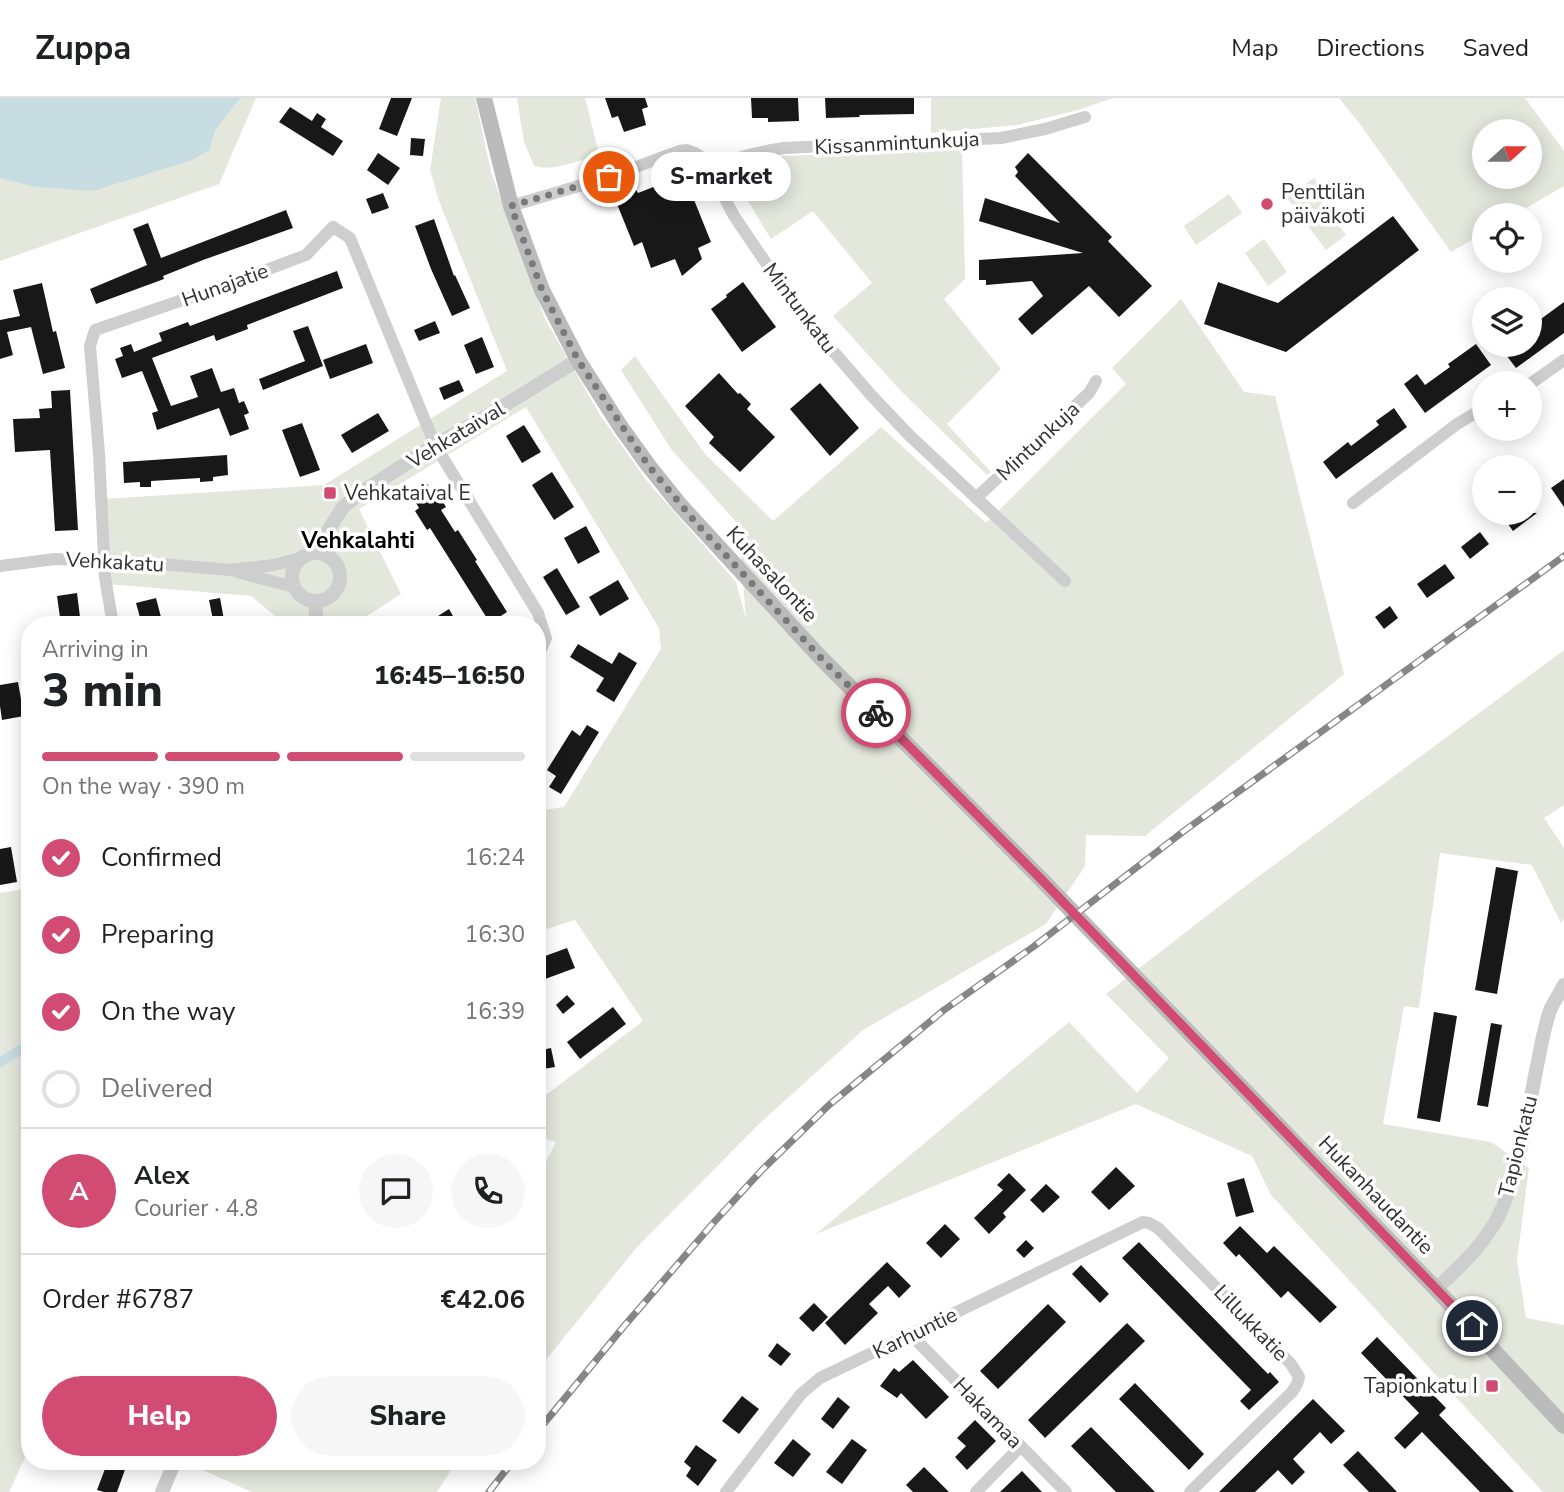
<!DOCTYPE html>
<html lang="en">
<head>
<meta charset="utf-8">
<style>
  body { margin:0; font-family:"Nunito Sans",sans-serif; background:#f6f6f6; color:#202124; height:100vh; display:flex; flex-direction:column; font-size:26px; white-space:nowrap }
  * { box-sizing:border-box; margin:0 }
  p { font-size:23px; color:#757577 }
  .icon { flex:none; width:38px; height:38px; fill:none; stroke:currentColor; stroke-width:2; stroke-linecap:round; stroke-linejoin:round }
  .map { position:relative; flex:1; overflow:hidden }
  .panel { position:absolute; left:21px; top:518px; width:525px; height:854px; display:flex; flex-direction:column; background:#fff; border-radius:28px; box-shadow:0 4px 18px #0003 }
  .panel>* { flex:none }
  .needle { width:46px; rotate:69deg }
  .tools { position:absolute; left:1472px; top:21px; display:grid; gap:14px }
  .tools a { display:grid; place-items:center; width:70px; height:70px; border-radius:50%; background:#fff; box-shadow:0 4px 18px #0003; font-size:35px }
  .pin { position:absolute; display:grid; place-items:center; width:60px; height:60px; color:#fff; margin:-30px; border:4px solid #fff; border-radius:50%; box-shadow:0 2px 7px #0007 }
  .courier { position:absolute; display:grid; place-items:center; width:70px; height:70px; margin:-35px; border:5px solid #d14b73; border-radius:50%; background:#fff; color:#222; box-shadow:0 2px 9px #0007 }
  .bubble { position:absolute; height:49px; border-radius:24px; background:#fff; box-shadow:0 4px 18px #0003; font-size:23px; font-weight:800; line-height:49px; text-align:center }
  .summary em { font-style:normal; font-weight:800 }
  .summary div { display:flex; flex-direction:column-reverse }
  .summary { display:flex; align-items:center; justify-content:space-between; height:119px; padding:0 21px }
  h1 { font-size:46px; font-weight:800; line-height:52px }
  .bar { display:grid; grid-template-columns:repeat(4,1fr); gap:10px 7px; align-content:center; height:84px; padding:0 21px }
  .bar i { height:9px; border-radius:5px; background:#e0e0e0 }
  .bar .active { background:#d14b73 }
  .bar p { grid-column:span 4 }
  .line { display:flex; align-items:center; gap:18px; padding:0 21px; border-top:2px solid #e0e0e0 }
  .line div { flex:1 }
  .round { display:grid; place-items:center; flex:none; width:74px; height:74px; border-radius:37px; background:#f6f6f6 }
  ol { padding:0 21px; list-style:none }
  li { display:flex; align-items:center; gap:21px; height:77px }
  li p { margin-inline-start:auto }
  li .icon { padding:7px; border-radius:50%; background:#d14b73; color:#fff; stroke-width:4 }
  li:last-child { color:#757577 }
  li i { width:38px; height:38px; border:4px solid #e0e0e0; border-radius:50% }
  .primary-button { display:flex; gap:14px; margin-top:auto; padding:14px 21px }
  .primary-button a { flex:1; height:80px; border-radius:42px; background:#d14b73; color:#fff; font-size:28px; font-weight:800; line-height:80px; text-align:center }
  .primary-button a+a { background:#f6f6f6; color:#202124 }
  header { display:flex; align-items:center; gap:42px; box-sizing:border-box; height:98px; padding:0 35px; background:#fff; border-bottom:2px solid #e0e0e0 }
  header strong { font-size:33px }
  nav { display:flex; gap:38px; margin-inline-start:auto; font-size:24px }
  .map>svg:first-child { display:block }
  .green { fill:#e4e7dc; fill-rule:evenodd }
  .water { fill:#c7dde1 }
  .building { fill:#181818 }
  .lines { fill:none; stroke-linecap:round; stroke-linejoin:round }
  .minor { stroke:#cecece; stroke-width:12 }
  .tertiary { stroke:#cecece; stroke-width:14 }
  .secondary { stroke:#bbb; stroke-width:16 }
  .rail-casing { stroke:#868686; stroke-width:7 }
  .rail { stroke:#fff; stroke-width:4.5; stroke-dasharray:13; stroke-linecap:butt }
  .done { stroke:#797979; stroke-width:7; stroke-dasharray:0 12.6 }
  .route { stroke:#d14b73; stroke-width:9 }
  .poi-dot { fill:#d14b73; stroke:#fff; stroke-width:2.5 }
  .labels { text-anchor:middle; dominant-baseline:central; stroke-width:7; stroke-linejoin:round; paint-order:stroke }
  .street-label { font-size:21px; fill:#313131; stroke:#fff }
  .poi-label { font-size:21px; fill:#313131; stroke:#fff; text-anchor:start }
  .neighbourhood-label { font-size:23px; font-weight:bold; fill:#000; stroke:#fff }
</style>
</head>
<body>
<header>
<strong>Zuppa</strong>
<nav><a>Map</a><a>Directions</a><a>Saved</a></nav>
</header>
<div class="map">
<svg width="1564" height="1394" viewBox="0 0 1564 1394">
  <rect width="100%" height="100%" fill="#fff"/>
  <g class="green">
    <polygon points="80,0 256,0 219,86 0,163 0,14"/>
    <polygon points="441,0 475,0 491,74 545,221 600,317 647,383 736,484 746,521 738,426 671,351 621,272 635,258 705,356 773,423 881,329 986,425 1126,286 1112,270 1181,201 1244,294 1275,298 1344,576 1145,738 1086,737 1085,768 1046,826 863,932 760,1025 637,1149 537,1273 537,1082 556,1044 537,1039 537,1000 542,1000 643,923 575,822 537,834 537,713 564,709 661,551 659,530 526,309 359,411 401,496 353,527 286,527 251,498 107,486 104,401 324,387 507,273 439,103 430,72"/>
    <path d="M 517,0 L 585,0 L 599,56 C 579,62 555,74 534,68 L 524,44 Z"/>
    <polygon points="931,0 1113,0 1078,12 1017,27 931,35"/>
    <path d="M 1339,0 L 1525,0 L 1564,53 L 1564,88 L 1514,117 L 1484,117 L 1484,135 L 1451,154 L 1360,26 ZM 1484,33 L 1530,33 L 1530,79 L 1484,79 Z"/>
    <polygon points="962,52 965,181 944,201 1001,271 947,326 991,374 987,377 900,292 833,218 872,185 813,113 771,141 730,73 780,58"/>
    <polygon points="1314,80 1328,100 1322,106 1346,137 1326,152 1287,100"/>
    <polygon points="1229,96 1242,115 1196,147 1184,128"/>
    <polygon points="1264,141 1287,174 1268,188 1245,155"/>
    <polygon points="1564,552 1564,707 1544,720 1564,750 1564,821 1561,825 1532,767 1440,755 1419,910 1404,908 1383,1026 1491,1044 1529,1070 1517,1162 1526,1220 1564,1227 1564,1394 1543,1394 1271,1097 1252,1058 1136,1006 816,1136 1069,924 1137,995 1169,960 1106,896 1235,796"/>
    <polygon points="30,790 30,940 0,958 0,795"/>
    <polygon points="30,952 30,1349 9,1394 0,1394 0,970"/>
    <polygon points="182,1363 330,1363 338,1369 343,1363 457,1363 437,1394 252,1394"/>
  </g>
  <g class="water">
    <polygon points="0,0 240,0 215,33 209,52 192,62 93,93 36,89 0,80"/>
    <polygon points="30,940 30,952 0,970 0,958"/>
  </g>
  <g class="building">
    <polygon points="391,0 412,0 397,38 379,31"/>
    <polygon points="605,0 645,0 648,9 642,11 646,27 624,34 618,18 612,20"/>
    <polygon points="751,0 798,0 799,23 768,24 768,20 752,20"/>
    <polygon points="825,0 914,0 914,16 859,17 860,19 826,20"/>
    <polygon points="290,9 312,23 317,15 326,21 321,29 343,43 333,58 279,24"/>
    <polygon points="411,40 425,41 423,58 410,57"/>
    <polygon points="378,55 400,70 388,87 367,72"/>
    <polygon points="1028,55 1112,139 1108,143 1152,188 1119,219 1089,188 1032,237 1018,221 1043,198 1032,183 986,187 986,182 979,182 979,162 1083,155 979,123 985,100 1060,125 1015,78 1018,74 1015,69"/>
    <polygon points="684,77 711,144 698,150 702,161 682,178 675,161 651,170 642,144 634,148 615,101 636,92 638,95"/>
    <polygon points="383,95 389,110 372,116 366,101"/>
    <polygon points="286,112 293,130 203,162 163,178 164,181 96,206 90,191 147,167 133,131 148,125 161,160"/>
    <polygon points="1393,118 1419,152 1286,254 1204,226 1218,184 1278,205"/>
    <polygon points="434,121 454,178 455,177 470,210 452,218 431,171 415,128"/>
    <polygon points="337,173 343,190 247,227 248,231 216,243 214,237 152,260 171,308 198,299 190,278 212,270 221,294 234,290 239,305 244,303 249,315 244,317 249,331 230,338 219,310 157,332 152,315 158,313 142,273 122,280 115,261 123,258 120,250 131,246 134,254 162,243 159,235 188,224 190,228"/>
    <polygon points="743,184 776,229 742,254 711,211 727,199 726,197"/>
    <polygon points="42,185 53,234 56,233 65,270 43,276 31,229 7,234 13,257 0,261 0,222 20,218 13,192"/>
    <polygon points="1564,204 1564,235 1516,270 1503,253 1512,247 1530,247 1530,229"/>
    <polygon points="435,223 440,235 419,243 414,232"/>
    <polygon points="308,228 323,268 263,292 259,281 305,263 293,233"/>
    <polygon points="482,239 494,269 476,276 464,247"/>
    <polygon points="366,246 373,265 330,281 323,262"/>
    <polygon points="1476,246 1491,267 1425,315 1404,286 1417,276 1425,287 1450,269 1448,266"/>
    <polygon points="719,275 738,296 740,295 751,306 747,311 775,339 740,374 709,345 714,339 685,308"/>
    <polygon points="459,282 464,293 444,302 439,290"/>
    <polygon points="820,285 859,330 830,358 790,311"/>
    <polygon points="70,292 78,432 55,433 50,352 15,354 13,321 40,320 39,311 52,310 51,293"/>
    <polygon points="1394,310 1407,329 1336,381 1323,364 1348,344 1351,348 1379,327 1376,323"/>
    <polygon points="378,315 389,333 352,355 341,337"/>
    <polygon points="302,325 320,372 300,379 282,332"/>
    <polygon points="524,327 541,354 522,365 506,338"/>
    <polygon points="227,357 228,377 213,379 213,383 200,384 200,380 151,383 151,389 140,389 140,384 124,385 123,364"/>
    <polygon points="552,374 574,409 554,422 532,387"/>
    <polygon points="1564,381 1564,409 1551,390"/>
    <polygon points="426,384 434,396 437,394 446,409 441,412 455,434 458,432 477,462 475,463 507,514 490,525 430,430 427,432 415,413 419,410 413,400 418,397 415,391"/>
    <polygon points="1500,415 1537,415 1513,433"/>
    <polygon points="586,428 600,454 578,466 564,440"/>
    <polygon points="1480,434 1489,446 1470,461 1461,449"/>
    <polygon points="1445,466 1455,480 1427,500 1417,486"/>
    <polygon points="557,470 580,509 566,517 543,479"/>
    <polygon points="618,482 629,501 600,518 589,499"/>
    <polygon points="77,495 81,527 61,527 57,498"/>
    <polygon points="156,500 163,527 142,527 136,505"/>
    <polygon points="220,500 225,527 214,527 209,502"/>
    <polygon points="1390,508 1398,520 1384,531 1375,519"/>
    <polygon points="449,511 458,527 444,527 438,518"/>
    <polygon points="578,546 612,566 619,554 637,565 614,604 596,593 604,580 570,559"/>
    <polygon points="18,584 24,618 2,622 0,608 0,587"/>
    <polygon points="587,627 599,634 561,696 549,689 556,678 547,672 572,632 580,638"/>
    <polygon points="11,749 17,784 0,787 0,751"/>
    <polygon points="1496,769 1518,773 1497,896 1475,892"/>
    <polygon points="567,850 575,870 537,884 537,861"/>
    <polygon points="567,897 575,906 563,916 556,907"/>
    <polygon points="613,909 626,926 580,961 567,944"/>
    <polygon points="1434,914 1457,918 1440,1024 1417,1020"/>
    <polygon points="1491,925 1502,927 1488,1009 1477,1007"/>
    <polygon points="551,950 555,969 537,972 537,953"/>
    <polygon points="1116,1069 1135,1088 1109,1112 1091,1094"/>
    <polygon points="1009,1075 1026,1092 1003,1115 1006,1119 989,1136 974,1120 1003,1092 997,1087"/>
    <polygon points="1244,1080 1254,1114 1236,1119 1227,1085"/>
    <polygon points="1046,1086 1060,1099 1043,1115 1030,1102"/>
    <polygon points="945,1126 960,1141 941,1160 926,1145"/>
    <polygon points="1240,1128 1267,1155 1274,1148 1337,1209 1320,1225 1288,1193 1281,1200 1239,1156 1236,1159 1223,1145"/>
    <polygon points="1026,1142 1034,1150 1024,1160 1016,1152"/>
    <polygon points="1139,1144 1268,1276 1270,1274 1279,1284 1249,1312 1240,1303 1251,1292 1122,1160"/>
    <polygon points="887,1164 911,1188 899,1200 888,1188 869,1206 878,1215 845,1247 825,1225"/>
    <polygon points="1081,1167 1109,1196 1100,1205 1072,1176"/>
    <polygon points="814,1205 828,1219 813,1234 799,1220"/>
    <polygon points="1048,1206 1066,1224 998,1291 980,1273"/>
    <polygon points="1127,1225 1145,1243 1045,1340 1028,1322"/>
    <polygon points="1377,1239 1446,1310 1439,1317 1514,1394 1480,1394 1422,1334 1405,1351 1394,1340 1419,1315 1361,1255"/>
    <polygon points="777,1245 791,1256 781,1268 768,1258"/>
    <polygon points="913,1262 949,1299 926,1321 901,1295 897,1300 880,1288 894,1270 899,1274"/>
    <polygon points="1135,1285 1204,1356 1189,1372 1119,1301"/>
    <polygon points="742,1298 759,1311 739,1336 722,1323"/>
    <polygon points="838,1299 850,1309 833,1331 821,1321"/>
    <polygon points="1313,1301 1345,1333 1331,1346 1320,1334 1293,1361 1305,1374 1292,1387 1278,1372 1255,1394 1219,1394"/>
    <polygon points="975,1322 996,1343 967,1372 955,1359 966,1348 957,1340"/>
    <polygon points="1091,1329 1155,1394 1116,1394 1071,1348"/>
    <polygon points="793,1341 811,1356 793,1379 774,1365"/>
    <polygon points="852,1341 867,1352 842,1386 826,1374"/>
    <polygon points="696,1347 717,1362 698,1388 686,1378 691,1370 684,1364"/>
    <polygon points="1358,1353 1397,1394 1369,1394 1343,1367"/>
    <polygon points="108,1363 128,1363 117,1394 104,1394 97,1392"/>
    <polygon points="924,1369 949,1394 913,1394 906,1387"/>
    <polygon points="1022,1373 1042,1394 1000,1394"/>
  </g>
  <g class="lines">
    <g class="minor">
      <path d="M 711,74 C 733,59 758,54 784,50 L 1001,40 L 1045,31 L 1085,19"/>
      <polyline points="511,108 609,79 679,53 687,52 695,55 704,61 734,118 768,168 808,224 871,297 909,337 1065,483"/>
      <polyline points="1530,286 1564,262"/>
      <polyline points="976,400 1089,295 1096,283"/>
      <polyline points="1353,405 1457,326 1484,310"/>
      <polyline points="0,468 55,461 138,464 230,472 274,467 300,460"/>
      <polyline points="237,474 294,489"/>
      <polyline points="113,527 105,479 99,355 90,248 95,232 232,185 306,157 333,129 350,140 435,347 538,515 546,540 537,561"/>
      <polyline points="911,1237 1066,1394"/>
      <polyline points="726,1394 801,1296 820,1280 1143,1124 1149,1125 1158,1130 1291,1266 1299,1279 1297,1286 1292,1294 1190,1394"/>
      <polyline points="976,1394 1021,1348"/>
    </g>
    <g class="tertiary">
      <polyline points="319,454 329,431 343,409 359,396 435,347 492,315 578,262"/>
      <circle cx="316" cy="479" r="24"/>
      <polyline points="315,503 317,527"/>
      <path d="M 1436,1191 C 1462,1167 1490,1141 1503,1108 C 1521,1066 1528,1012 1537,968 C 1541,949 1544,928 1551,910 C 1555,902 1560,895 1564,887"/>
      <polyline points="162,1394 175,1363"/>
    </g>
    <polyline class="secondary" points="484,0 511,108 542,192 578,262 620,328 648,367 680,407 820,559 1040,780 1436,1191 1564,1328"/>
    <g class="rail-casing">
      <g id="rail">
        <polyline points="537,1334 625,1227 715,1123 762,1072 829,1007 944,912 1033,849 1184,733 1564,458"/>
        <polyline points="489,1394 513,1363"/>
      </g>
    </g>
    <use href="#rail" class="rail"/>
  </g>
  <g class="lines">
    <polyline class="done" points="609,79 511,108 542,192 578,262 648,367 697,426 820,559 876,615"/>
    <polyline class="route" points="876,615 1040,780 1472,1228"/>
  </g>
  <g class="poi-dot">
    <circle cx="1267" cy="106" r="7"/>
    <rect x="323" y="388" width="14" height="14" rx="3.5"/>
    <rect x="1485" y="1281" width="14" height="14" rx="3.5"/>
  </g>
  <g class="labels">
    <g class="street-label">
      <text transform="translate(897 45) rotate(-3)">Kissanmintunkuja</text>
      <text transform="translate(225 187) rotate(-20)">Hunajatie</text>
      <text transform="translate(800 210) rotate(53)">Mintunkatu</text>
      <text transform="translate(456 337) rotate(-31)">Vehkataival</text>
      <text transform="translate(1038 343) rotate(-43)">Mintunkuja</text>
      <text transform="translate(115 464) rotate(3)">Vehkakatu</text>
      <text transform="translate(772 476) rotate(47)">Kuhasalontie</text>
      <text transform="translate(1518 1048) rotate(-76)">Tapionkatu</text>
      <text transform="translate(1376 1097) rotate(46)">Hukanhaudantie</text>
      <text transform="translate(1251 1225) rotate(46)">Lillukkatie</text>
      <text transform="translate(915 1235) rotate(-26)">Karhuntie</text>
      <text transform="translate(988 1315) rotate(46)">Hakamaa</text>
    </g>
    <g class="poi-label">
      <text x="1281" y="94">Penttilän<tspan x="1281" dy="24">päiväkoti</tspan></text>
      <text x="344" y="395">Vehkataival E</text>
      <text x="1478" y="1288" text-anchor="end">Tapionkatu I</text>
    </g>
    <g class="neighbourhood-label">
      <text x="358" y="442">Vehkalahti</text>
    </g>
  </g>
</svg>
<div class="tools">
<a><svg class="needle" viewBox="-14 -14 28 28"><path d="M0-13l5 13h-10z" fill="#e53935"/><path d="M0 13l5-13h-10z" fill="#757577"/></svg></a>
<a><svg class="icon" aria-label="locate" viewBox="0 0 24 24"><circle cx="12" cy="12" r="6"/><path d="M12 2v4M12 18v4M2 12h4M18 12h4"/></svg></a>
<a><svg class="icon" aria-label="layers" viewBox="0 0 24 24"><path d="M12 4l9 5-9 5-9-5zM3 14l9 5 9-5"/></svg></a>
<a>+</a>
<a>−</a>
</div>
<div class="pin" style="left:609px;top:79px;background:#ea580c"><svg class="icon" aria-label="bag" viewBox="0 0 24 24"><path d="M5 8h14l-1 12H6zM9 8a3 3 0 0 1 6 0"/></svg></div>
<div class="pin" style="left:1472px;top:1228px;background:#1f2937"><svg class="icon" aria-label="home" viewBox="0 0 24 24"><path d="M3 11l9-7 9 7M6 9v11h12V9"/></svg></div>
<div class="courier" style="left:876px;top:615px"><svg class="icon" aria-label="bike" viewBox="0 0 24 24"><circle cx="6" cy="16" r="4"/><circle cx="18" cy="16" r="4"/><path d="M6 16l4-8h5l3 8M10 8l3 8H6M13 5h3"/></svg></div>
<div class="bubble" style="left:651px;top:54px;width:140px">S-market</div>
<section class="panel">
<div class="summary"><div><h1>3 min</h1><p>Arriving in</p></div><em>16:45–16:50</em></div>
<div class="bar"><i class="active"></i><i class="active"></i><i class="active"></i><i></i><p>On the way · 390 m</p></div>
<ol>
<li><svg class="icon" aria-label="check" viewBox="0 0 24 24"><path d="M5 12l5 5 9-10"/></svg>Confirmed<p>16:24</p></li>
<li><svg class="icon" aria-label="check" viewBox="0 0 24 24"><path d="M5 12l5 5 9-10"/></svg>Preparing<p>16:30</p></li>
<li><svg class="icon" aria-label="check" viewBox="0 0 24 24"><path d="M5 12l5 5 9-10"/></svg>On the way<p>16:39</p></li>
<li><i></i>Delivered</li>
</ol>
<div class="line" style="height:126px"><b class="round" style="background:#d14b73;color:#fff">A</b><div><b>Alex</b><p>Courier · 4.8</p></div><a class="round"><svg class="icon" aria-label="chat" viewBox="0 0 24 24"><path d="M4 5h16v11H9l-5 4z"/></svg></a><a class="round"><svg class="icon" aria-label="phone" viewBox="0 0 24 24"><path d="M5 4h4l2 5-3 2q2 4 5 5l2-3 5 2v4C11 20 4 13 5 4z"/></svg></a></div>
<div class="line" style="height:91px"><div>Order #6787</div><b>€42.06</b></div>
<div class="primary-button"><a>Help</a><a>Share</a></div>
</section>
</div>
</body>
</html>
